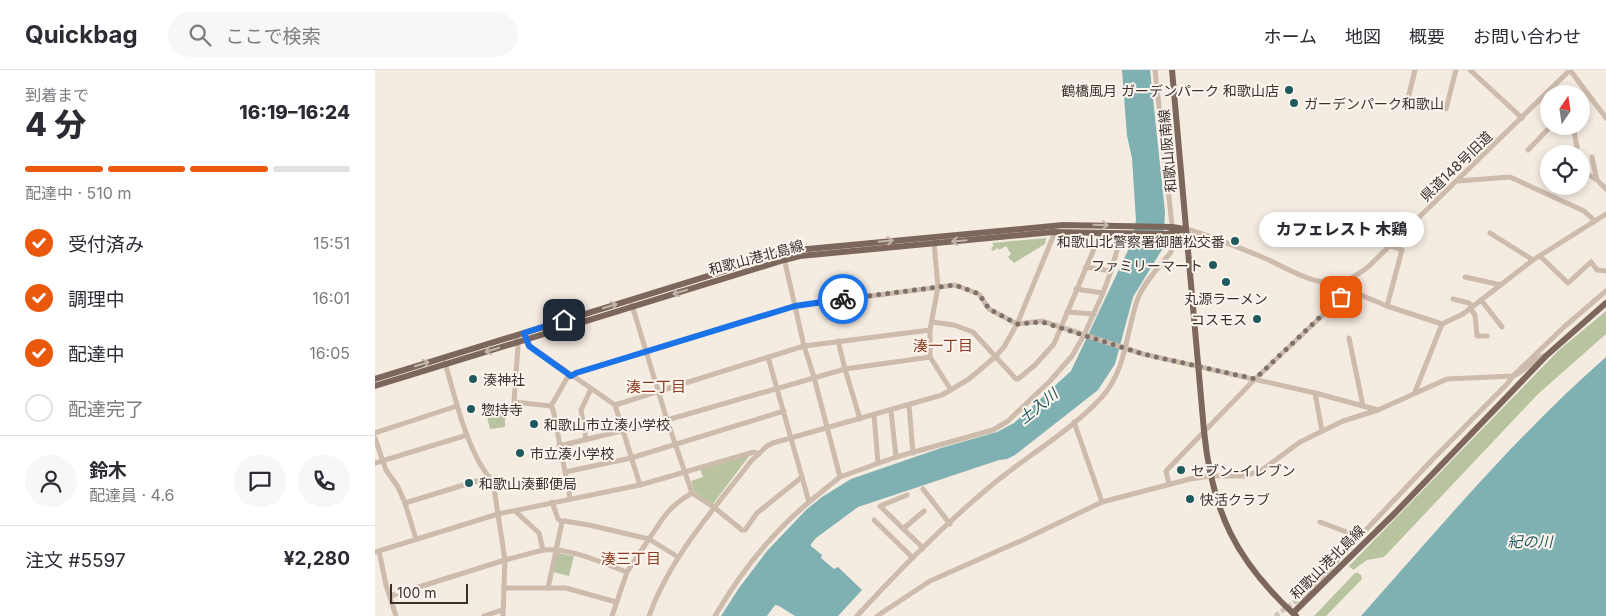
<!DOCTYPE html>
<html lang="ja">
<head>
<meta charset="utf-8">
<style>
  body { margin:0; font-family:Inter,"Noto Sans JP",sans-serif; background:#f7f7f7; color:#2b2b33; height:100vh; display:flex; flex-direction:column; font-size:19px; white-space:nowrap }
  * { box-sizing:border-box; margin:0 }
  p { font-size:16px; color:#7c7c81 }
  .icon { flex:none; width:28px; height:28px; fill:none; stroke:currentColor; stroke-width:2; stroke-linecap:round; stroke-linejoin:round }
  .map { position:relative; flex:1; overflow:hidden }
  .panel { display:flex; flex-direction:column; background:#fff; width:375px }
  .panel>* { flex:none }
  .needle { width:32px; rotate:13deg }
  .fabs { position:absolute; left:1165px; top:15px; display:grid; gap:10px }
  .fabs a { display:grid; place-items:center; width:50px; height:50px; border-radius:50%; background:#fff; box-shadow:0 2px 8px #0003; font-size:25px }
  .scale { position:absolute; left:15px; bottom:12px; width:78px; box-sizing:border-box; padding-left:5px; border:2px solid #3b302b; border-top:0; font-size:14px; line-height:18px; white-space:nowrap; color:#3b302b; -webkit-text-stroke:4px #fbf5ee; paint-order:stroke }
  .pin { position:absolute; display:grid; place-items:center; width:42px; height:42px; color:#fff; margin:-21px; border-radius:10px; box-shadow:0 2px 8px #0006 }
  .courier { position:absolute; display:grid; place-items:center; width:50px; height:50px; margin:-25px; border:4px solid #1a73e8; border-radius:50%; background:#fff; color:#222; box-shadow:0 1px 6px #0007 }
  .bubble { position:absolute; height:35px; border-radius:18px; background:#fff; box-shadow:0 2px 8px #0003; font-size:16px; font-weight:800; line-height:35px; text-align:center }
  .headline em { font-style:normal; font-weight:800 }
  .headline div { display:flex; flex-direction:column-reverse }
  .headline { display:flex; align-items:center; justify-content:space-between; height:85px; padding:0 25px }
  h1 { font-size:32px; font-weight:800; line-height:38px }
  .bar { display:grid; grid-template-columns:repeat(4,1fr); gap:8px 5px; align-content:center; height:60px; padding:0 25px }
  .bar i { height:6px; border-radius:4px; background:#e1e1e2 }
  .bar .current { background:#ea580c }
  .bar p { grid-column:span 4 }
  .line { display:flex; align-items:center; gap:12px; padding:0 25px; border-top:1px solid #e1e1e2 }
  .line div { flex:1 }
  .round { display:grid; place-items:center; flex:none; width:52px; height:52px; border-radius:26px; background:#f7f7f7 }
  ol { padding:0 25px; list-style:none }
  li { display:flex; align-items:center; gap:15px; height:55px }
  li p { margin-inline-start:auto }
  li .icon { padding:5px; border-radius:50%; background:#ea580c; color:#fff; stroke-width:4 }
  li:last-child { color:#7c7c81 }
  li i { width:28px; height:28px; border:2px solid #e1e1e2; border-radius:50% }
  header { display:flex; align-items:center; gap:30px; box-sizing:border-box; height:70px; padding:0 25px; background:#fff; border-bottom:1px solid #e1e1e2 }
  header strong { font-size:24px }
  nav { display:flex; gap:28px; margin-inline-start:auto; font-size:18px }
  .search { width:350px; height:45px; background:#f7f7f7; display:flex; align-items:center; gap:12px; box-sizing:border-box; padding:0 18px; border-radius:28px; color:#7c7c81; font-size:19px }
  main { display:flex; flex:1; min-height:0 }
  .map>svg:first-child { display:block }
  .green { fill:#b8c4a0 }
  .water { fill:#7fb0b2 }
  .lines { fill:none; stroke-linecap:round; stroke-linejoin:round }
  .minor-tunnel { stroke:#cfc6bd; stroke-width:5; stroke-dasharray:5 2.5; stroke-linecap:butt }
  .minor { stroke:#cdbbac; stroke-width:5 }
  .major { stroke:#7d675c; stroke-width:6 }
  .oneway { stroke:#c2b5ac }
  .done { stroke:#7c716b; stroke-width:5; stroke-dasharray:0 9 }
  .route { stroke:#1a73e8; stroke-width:6 }
  .poi-dot { fill:#1f5a5e; stroke:#fbf5ee; stroke-width:2 }
  .labels { text-anchor:middle; dominant-baseline:central; stroke-width:4; stroke-linejoin:round; paint-order:stroke }
  .poi-label { font-size:14px; fill:#3b302b; stroke:#fbf5ee; text-anchor:start }
  .street-label { font-size:14px; fill:#3b302b; stroke:#fbf5ee }
  .neighbourhood-label { font-size:15px; fill:#8c3b22; stroke:#fbf5ee }
  .water-label { font-size:15px; font-style:italic; fill:#1f5a5e; stroke:#fbf5ee }
</style>
</head>
<body>
<header>
<strong>Quickbag</strong>
<div class="search"><svg class="icon" aria-label="search" viewBox="0 0 24 24"><circle cx="10" cy="10" r="6"/><path d="M15 15l6 6"/></svg>ここで検索</div>
<nav><a>ホーム</a><a>地図</a><a>概要</a><a>お問い合わせ</a></nav>
</header>
<main>
<section class="panel">
<div class="headline"><div><h1>4 分</h1><p>到着まで</p></div><em>16:19–16:24</em></div>
<div class="bar"><i class="current"></i><i class="current"></i><i class="current"></i><i></i><p>配達中 · 510 m</p></div>
<ol>
<li><svg class="icon" aria-label="check" viewBox="0 0 24 24"><path d="M5 12l5 5 9-10"/></svg>受付済み<p>15:51</p></li>
<li><svg class="icon" aria-label="check" viewBox="0 0 24 24"><path d="M5 12l5 5 9-10"/></svg>調理中<p>16:01</p></li>
<li><svg class="icon" aria-label="check" viewBox="0 0 24 24"><path d="M5 12l5 5 9-10"/></svg>配達中<p>16:05</p></li>
<li><i></i>配達完了</li>
</ol>
<div class="line" style="height:90px"><a class="round"><svg class="icon" aria-label="person" viewBox="0 0 24 24"><circle cx="12" cy="8" r="4"/><path d="M4 21q1-7 8-7t8 7"/></svg></a><div><b>鈴木</b><p>配達員 · 4.6</p></div><a class="round"><svg class="icon" aria-label="chat" viewBox="0 0 24 24"><path d="M4 5h16v11H9l-5 4z"/></svg></a><a class="round"><svg class="icon" aria-label="phone" viewBox="0 0 24 24"><path d="M5 4h4l2 5-3 2q2 4 5 5l2-3 5 2v4C11 20 4 13 5 4z"/></svg></a></div>
<div class="line" style="height:65px"><div>注文 #5597</div><b>¥2,280</b></div>
</section>
<div class="map">
<svg width="1231" height="546" viewBox="0 0 1231 546">
  <rect width="100%" height="100%" fill="#f4ebe1"/>
  <g class="green">
    <polygon points="671,168 670,174 639,193 633,187 636,184 631,176 624,180 623,178 618,181 616,178 619,176 617,173"/>
    <polygon points="1231,241 1231,264 1163,324 1009,487 992,490 978,500 974,496 1184,280"/>
    <polygon points="118,337 130,338 130,357 115,359 110,339 118,339"/>
    <polygon points="375,385 337,435 319,421 316,411 328,407 325,399"/>
    <polygon points="182,483 199,486 194,506 178,502"/>
    <polygon points="980,503 983,503 986,505 987,509 951,546 939,546"/>
  </g>
  <g class="water">
    <polygon points="747,0 775,0 790,142 788,178 758,227 740,294 723,320 640,385 632,389 624,390 483,437 441,468 436,474 436,476 447,485 446,488 459,499 463,497 487,520 463,546 420,546 404,536 400,535 392,546 346,546 364,518 392,481 431,440 447,427 476,409 566,378 622,362 639,353 696,301 756,174 761,150 757,88 752,66"/>
    <path d="M 1231,287 L 1231,546 L 986,546 C 1065,457 1142,365 1231,287 Z"/>
  </g>
  <g class="lines">
    <polyline class="minor-tunnel" points="900,546 927,527"/>
    <g class="minor">
      <polyline points="1095,0 1147,48"/>
      <polyline points="1195,0 1231,48"/>
      <polyline points="1032,33 1040,0"/>
      <polyline points="1071,39 1081,0"/>
      <polyline points="1198,56 1202,77 1201,84"/>
      <polyline points="1153,80 1176,56"/>
      <polyline points="1217,87 1222,110"/>
      <polyline points="1206,100 1222,110 1231,119"/>
      <polyline points="1083,111 1135,107 1209,141 1220,151"/>
      <path d="M 811,159 C 837,166 862,177 887,187 C 911,197 939,217 966,212 C 976,210 985,203 993,197 L 1195,0"/>
      <polyline points="1115,163 1158,190"/>
      <polyline points="559,172 563,217 555,260 555,287 576,320"/>
      <polyline points="1165,186 1193,213 1216,192 1222,200 1231,201"/>
      <polyline points="409,188 429,276 439,307 465,407"/>
      <polyline points="711,197 736,201"/>
      <polyline points="1090,207 1126,215"/>
      <polyline points="969,218 1012,236 1067,254"/>
      <polyline points="701,219 728,223"/>
      <polyline points="1078,229 1094,233 1097,236"/>
      <polyline points="1106,230 1127,257"/>
      <polyline points="257,235 292,350 317,423 340,438 367,460 370,460 382,443 427,407"/>
      <polyline points="1012,236 1027,180 1015,176"/>
      <polyline points="1095,238 1100,245 1102,266 1112,266"/>
      <polyline points="692,242 719,244"/>
      <polyline points="557,252 579,255 598,262 641,309 643,309 660,295 679,274 724,167 725,162"/>
      <polyline points="151,267 155,276 240,335 265,415"/>
      <polyline points="974,268 988,336"/>
      <polyline points="142,270 143,276 139,332 176,336"/>
      <polyline points="393,287 434,432 465,407 521,387 618,360 633,351 675,311 697,286 709,265 728,223 736,201 747,163"/>
      <path d="M 70,293 C 79,323 86,355 100,384 C 105,396 114,405 119,418 L 130,490 L 128,546"/>
      <polyline points="1040,322 1067,254 1088,244 1158,190 1231,144"/>
      <polyline points="940,323 947,361"/>
      <polyline points="240,335 429,276 555,260"/>
      <polyline points="534,335 538,383"/>
      <polyline points="516,341 521,387"/>
      <polyline points="499,345 503,393"/>
      <polyline points="485,349 470,299 555,287"/>
      <polyline points="699,352 727,432"/>
      <polyline points="0,363 82,336"/>
      <polyline points="0,368 11,400 23,417 30,433 41,469"/>
      <polyline points="211,370 206,340 216,319"/>
      <polyline points="184,376 292,350 470,299 463,271"/>
      <polyline points="0,393 92,365"/>
      <polyline points="190,402 256,388 409,341"/>
      <polyline points="794,414 791,401 880,309 967,227 969,218 967,212"/>
      <polyline points="548,419 575,454"/>
      <polyline points="532,425 505,436 548,478"/>
      <polyline points="195,428 178,339 176,336 192,308 201,303 420,236 580,215 604,224 614,239 642,254 667,251 768,284 940,323 1003,340"/>
      <polyline points="177,432 183,449 187,452"/>
      <polyline points="30,433 115,407"/>
      <path d="M 140,441 L 164,463 L 168,480 C 194,477 227,493 252,502"/>
      <polyline points="499,450 538,488"/>
      <polyline points="945,452 985,467"/>
      <polyline points="528,459 549,441"/>
      <polyline points="4,481 11,515 21,546"/>
      <polyline points="0,482 123,444 265,415 379,382 384,384"/>
      <path d="M 303,487 L 274,469 C 289,447 293,437 317,423"/>
      <polyline points="129,518 191,518 241,532"/>
      <polyline points="173,518 187,452 189,451 214,455 274,469 252,502 237,546"/>
      <polyline points="15,526 130,490 168,480"/>
      <polyline points="927,527 932,516 954,496"/>
      <polyline points="934,528 934,520 1058,389 1132,314 1138,306 1189,257 1231,221"/>
      <polyline points="109,546 127,540"/>
      <path d="M 274,546 C 295,487 339,439 377,390 L 392,376 L 398,373 L 567,325 L 594,309 L 620,287 L 629,277 L 642,254 L 678,167 L 678,161"/>
      <path d="M 340,546 C 365,503 396,464 434,432"/>
      <path d="M 482,546 C 522,502 566,458 612,419 C 648,388 695,362 727,327 C 752,299 751,261 763,228 C 770,211 785,196 796,182 L 798,164 L 780,0"/>
      <path d="M 502,546 L 555,511 L 650,469 L 727,432 L 815,409 L 836,406 L 870,406 L 887,400 L 925,372 L 968,351 L 1003,340 L 1072,309 L 1138,306 C 1151,302 1158,287 1172,285"/>
    </g>
    <g class="major">
      <path d="M 797,0 L 829,361 C 837,442 861,491 921,546"/>
      <polyline points="0,309 407,183 422,180 688,155 797,157 810,159"/>
      <polyline points="0,316 409,190 425,186 678,162 792,164 811,159"/>
      <polyline points="918,543 1020,443 1172,285 1231,233"/>
    </g>
  </g>
  <defs><path id="oneway-shaft" d="M-6 0H5M1.5-3L5.5 0L1.5 3" fill="none" stroke-width="1.6" stroke-linecap="round" stroke-linejoin="round" transform="scale(1.25)"/></defs>
  <g class="oneway">
    <use href="#oneway-shaft" transform="translate(726 155) rotate(2)"/>
    <use href="#oneway-shaft" transform="translate(511 171) rotate(-5)"/>
    <use href="#oneway-shaft" transform="translate(584 171) rotate(175)"/>
    <use href="#oneway-shaft" transform="translate(305 222) rotate(163)"/>
    <use href="#oneway-shaft" transform="translate(235 236) rotate(-17)"/>
    <use href="#oneway-shaft" transform="translate(117 280) rotate(163)"/>
    <use href="#oneway-shaft" transform="translate(47 294) rotate(-17)"/>
  </g>
  <g class="lines">
    <polyline class="done" points="468,229 580,215 604,224 614,239 642,254 667,252 768,284 880,309 966,227"/>
    <polyline class="route" points="189,250 149,263 154,276 196,306 201,303 420,236 468,229"/>
  </g>
  <g class="poi-dot">
    <circle cx="914" cy="20" r="5"/>
    <circle cx="919" cy="33" r="5"/>
    <circle cx="860" cy="171" r="5"/>
    <circle cx="838" cy="195" r="5"/>
    <circle cx="851" cy="212" r="5"/>
    <circle cx="882" cy="249" r="5"/>
    <circle cx="98" cy="309" r="5"/>
    <circle cx="96" cy="339" r="5"/>
    <circle cx="159" cy="354" r="5"/>
    <circle cx="145" cy="383" r="5"/>
    <circle cx="806" cy="400" r="5"/>
    <circle cx="94" cy="413" r="5"/>
    <circle cx="815" cy="429" r="5"/>
  </g>
  <g class="labels">
    <g class="poi-label">
      <text x="904" y="20" text-anchor="end">鶴橋風月 ガーデンパーク 和歌山店</text>
      <text x="929" y="33">ガーデンパーク和歌山</text>
      <text x="850" y="171" text-anchor="end">和歌山北警察署御膳松交番</text>
      <text x="828" y="195" text-anchor="end">ファミリーマート</text>
      <text x="851" y="228" text-anchor="middle">丸源ラーメン</text>
      <text x="872" y="249" text-anchor="end">コスモス</text>
      <text x="108" y="309">湊神社</text>
      <text x="106" y="339">惣持寺</text>
      <text x="169" y="354">和歌山市立湊小学校</text>
      <text x="155" y="383">市立湊小学校</text>
      <text x="816" y="400">セブン-イレブン</text>
      <text x="104" y="413">和歌山湊郵便局</text>
      <text x="825" y="429">快活クラブ</text>
    </g>
    <g class="street-label">
      <text transform="translate(792 81) rotate(-95)">和歌山阪南線</text>
      <text transform="translate(1081 96) rotate(-44)">県道148号旧道</text>
      <text transform="translate(381 187) rotate(-15)">和歌山港北島線</text>
      <text transform="translate(952 492) rotate(-45)">和歌山港北島線</text>
    </g>
    <g class="neighbourhood-label">
      <text x="568" y="275">湊一丁目</text>
      <text x="281" y="316">湊二丁目</text>
      <text x="256" y="488">湊三丁目</text>
    </g>
    <g class="water-label">
      <text transform="translate(663 336) rotate(-39)">土入川</text>
      <text x="1155" y="471">紀の川</text>
    </g>
  </g>
</svg>
<div class="fabs">
<a><svg class="needle" viewBox="-14 -14 28 28"><path d="M0-13l5 13h-10z" fill="#e53935"/><path d="M0 13l5-13h-10z" fill="#7c7c81"/></svg></a>
<a><svg class="icon" aria-label="locate" viewBox="0 0 24 24"><circle cx="12" cy="12" r="6"/><path d="M12 2v4M12 18v4M2 12h4M18 12h4"/></svg></a>
</div>
<div class="scale">100 m</div>
<div class="pin" style="left:966px;top:227px;background:#ea580c"><svg class="icon" aria-label="bag" viewBox="0 0 24 24"><path d="M5 8h14l-1 12H6zM9 8a3 3 0 0 1 6 0"/></svg></div>
<div class="pin" style="left:189px;top:250px;background:#1f2937"><svg class="icon" aria-label="home" viewBox="0 0 24 24"><path d="M3 11l9-7 9 7M6 9v11h12V9"/></svg></div>
<div class="courier" style="left:468px;top:229px"><svg class="icon" aria-label="bike" viewBox="0 0 24 24"><circle cx="6" cy="16" r="4"/><circle cx="18" cy="16" r="4"/><path d="M6 16l4-8h5l3 8M10 8l3 8H6M13 5h3"/></svg></div>
<div class="bubble" style="left:884px;top:142px;width:165px">カフェレスト 木鶏</div>
</div>
</main>
</body>
</html>
